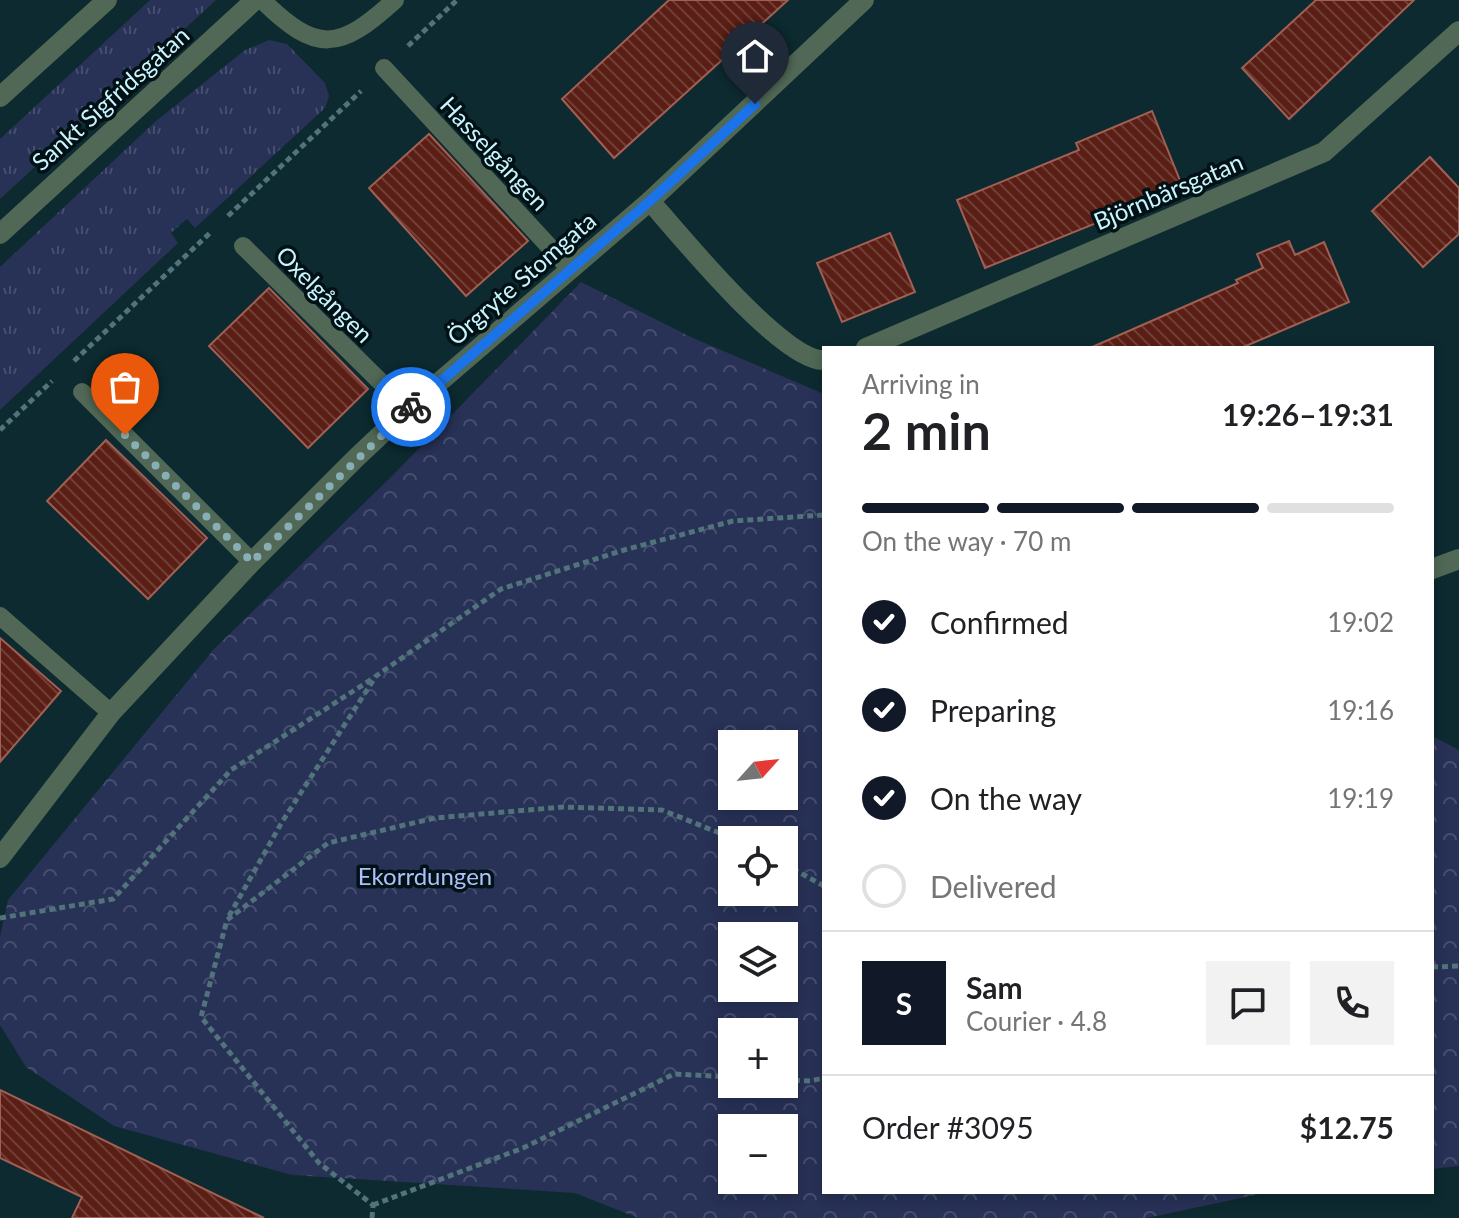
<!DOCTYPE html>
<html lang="en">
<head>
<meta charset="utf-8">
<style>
  body { margin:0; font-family:Lato,sans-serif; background:#f2f2f2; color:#202124; height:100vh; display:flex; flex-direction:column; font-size:30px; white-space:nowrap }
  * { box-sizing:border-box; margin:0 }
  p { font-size:26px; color:#757577 }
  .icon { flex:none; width:44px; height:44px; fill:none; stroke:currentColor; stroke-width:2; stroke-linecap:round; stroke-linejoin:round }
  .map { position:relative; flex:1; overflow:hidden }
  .details { position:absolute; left:822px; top:346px; width:612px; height:848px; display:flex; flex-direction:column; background:#fff; border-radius:0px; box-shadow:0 4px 12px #0003 }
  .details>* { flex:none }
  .needle { width:52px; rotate:63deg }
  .buttons { position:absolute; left:718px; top:730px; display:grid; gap:16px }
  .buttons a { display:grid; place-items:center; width:80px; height:80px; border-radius:0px; background:#fff; box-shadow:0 4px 12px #0003; font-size:40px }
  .pin { position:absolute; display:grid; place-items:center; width:68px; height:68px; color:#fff; margin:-82px -34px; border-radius:50% 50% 50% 0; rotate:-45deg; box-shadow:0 0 8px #0007 }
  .pin .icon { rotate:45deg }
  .courier { position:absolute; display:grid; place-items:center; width:80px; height:80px; margin:-40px; border:6px solid #1a73e8; border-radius:50%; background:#fff; color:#222; box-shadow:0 2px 10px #0007 }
  .headline em { font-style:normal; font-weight:700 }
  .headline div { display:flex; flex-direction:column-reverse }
  .headline { display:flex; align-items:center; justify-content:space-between; height:136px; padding:0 40px }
  h1 { font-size:52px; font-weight:700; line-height:60px }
  .bar { display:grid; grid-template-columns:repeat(4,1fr); gap:12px 8px; align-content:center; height:96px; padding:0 40px }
  .bar i { height:10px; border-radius:6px; background:#e0e0e0 }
  .bar .selected { background:#111827 }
  .bar p { grid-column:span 4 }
  .line { display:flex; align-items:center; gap:20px; padding:0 40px; border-top:2px solid #e0e0e0 }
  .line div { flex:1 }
  .round { display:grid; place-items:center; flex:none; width:84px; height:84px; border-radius:0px; background:#f2f2f2 }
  ol { padding:0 40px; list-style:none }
  li { display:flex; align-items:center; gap:24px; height:88px }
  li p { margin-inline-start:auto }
  li .icon { padding:8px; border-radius:50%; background:#111827; color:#fff; stroke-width:4 }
  li:last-child { color:#757577 }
  li i { width:44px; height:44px; border:4px solid #e0e0e0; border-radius:50% }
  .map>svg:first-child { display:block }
  .grass { fill:url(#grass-tufts) }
  .forest { fill:url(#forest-crowns); fill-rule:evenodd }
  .building { fill:url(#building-back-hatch); stroke:#a25f53; stroke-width:2 }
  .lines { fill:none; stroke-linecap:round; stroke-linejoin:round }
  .path { stroke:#51737a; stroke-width:5; stroke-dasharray:6 4; stroke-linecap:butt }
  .service { stroke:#506855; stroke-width:18 }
  .minor { stroke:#506855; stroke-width:20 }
  .tertiary { stroke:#506855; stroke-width:20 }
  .done { stroke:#88aeb6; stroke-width:8; stroke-dasharray:0 14.4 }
  .route { stroke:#1a73e8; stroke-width:10 }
  .labels { text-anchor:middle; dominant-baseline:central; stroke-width:7; stroke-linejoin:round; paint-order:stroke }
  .street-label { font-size:24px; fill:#cbf5fe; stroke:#011115 }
  .park-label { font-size:24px; fill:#adc0fd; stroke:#011115 }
</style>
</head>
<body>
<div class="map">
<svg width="1459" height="1218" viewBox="0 0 1459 1218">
  <defs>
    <pattern id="grass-tufts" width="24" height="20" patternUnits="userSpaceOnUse" patternTransform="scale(2)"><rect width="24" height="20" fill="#283156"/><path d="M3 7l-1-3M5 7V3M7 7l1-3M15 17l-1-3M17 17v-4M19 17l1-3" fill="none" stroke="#464f6f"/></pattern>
    <pattern id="forest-crowns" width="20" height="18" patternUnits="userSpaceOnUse" patternTransform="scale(2)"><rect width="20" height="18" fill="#283156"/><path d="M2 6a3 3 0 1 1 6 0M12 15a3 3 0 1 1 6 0" fill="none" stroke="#464f6f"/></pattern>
    <pattern id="building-back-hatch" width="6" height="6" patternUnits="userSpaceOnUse" patternTransform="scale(2)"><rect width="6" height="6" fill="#5a1e15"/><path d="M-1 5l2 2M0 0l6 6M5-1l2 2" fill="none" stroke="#703f38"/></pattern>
  </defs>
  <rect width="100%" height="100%" fill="#0c2a2f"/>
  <g class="grass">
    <polygon points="150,0 216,0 0,199 0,139"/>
    <polygon points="269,40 287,44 325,83 329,96 325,108 195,228 187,219 171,233 178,243 0,410 0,267 156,121 245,50"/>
  </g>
  <g class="forest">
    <path d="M 581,282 L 693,338 L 824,394 L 824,1192 L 1269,1192 L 1147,1218 L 638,1218 L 575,1193 L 292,1175 L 114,1126 L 26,1067 L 0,1025 L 0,937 L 8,900 L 214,649 L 393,475 ZM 732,744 L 784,744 L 784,796 L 732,796 ZM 732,840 L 784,840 L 784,892 L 732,892 ZM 732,936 L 784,936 L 784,988 L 732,988 ZM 732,1032 L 784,1032 L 784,1084 L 732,1084 ZM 732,1128 L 784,1128 L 784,1180 L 732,1180 Z"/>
    <polygon points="1432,736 1459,750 1459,1166 1432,1169"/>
  </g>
  <g class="building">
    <polygon points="669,0 788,0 614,158 562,99"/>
    <polygon points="1316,0 1414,0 1289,119 1242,68"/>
    <polygon points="1152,111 1183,188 985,268 957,200 1079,150 1076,143"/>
    <polygon points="429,134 528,241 466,296 369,188"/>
    <polygon points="1430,157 1459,188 1459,234 1423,267 1372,211"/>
    <polygon points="890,233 915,292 842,322 817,263"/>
    <polygon points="1289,241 1295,255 1324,242 1349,302 1241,348 1090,348 1238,283 1236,280 1263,268 1257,254"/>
    <polygon points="269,288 368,389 308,448 209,346"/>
    <polygon points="106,440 207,538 148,599 47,501"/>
    <polygon points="0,638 61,691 0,762"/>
    <polygon points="0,1090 264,1218 72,1218 82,1197 0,1158"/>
  </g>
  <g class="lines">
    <g class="path">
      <polyline points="408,46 457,0"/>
      <polyline points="228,216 361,91"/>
      <polyline points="74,361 212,231"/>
      <polyline points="0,430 52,381"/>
      <polyline points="784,864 824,886"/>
      <polyline points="229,916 282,822 376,676 501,589 624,550 733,521 824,515"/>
      <polyline points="0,918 113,899 231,770 372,679"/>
      <polyline points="1432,967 1459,966"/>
      <polyline points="784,1080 810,1081 824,1078"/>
      <polyline points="373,1205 523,1148 674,1074 732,1077"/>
      <polyline points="372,1218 373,1205 319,1163 201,1017 227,920 328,843 435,818 563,807 662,810 737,840"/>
    </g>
    <g class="service">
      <path d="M 262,0 C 317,54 339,51 395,0"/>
      <polyline points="384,68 571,270"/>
      <polyline points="243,246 408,409"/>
      <polyline points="82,392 252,562"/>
      <polyline points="0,616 111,713"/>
    </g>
    <g class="minor">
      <polyline points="0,97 107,0"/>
      <path d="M 650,201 C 679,234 784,363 824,360"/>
      <polyline points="866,348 1324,152 1459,31"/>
      <polyline points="1432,569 1459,559"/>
      <polyline points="0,858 111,713 252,562 356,458 408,409 650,201 864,0"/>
    </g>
    <polyline class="tertiary" points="0,234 255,0"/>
  </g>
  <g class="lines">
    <polyline class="done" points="125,435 252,562 411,407"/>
    <polyline class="route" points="411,407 650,201 755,104"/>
  </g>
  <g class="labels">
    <g class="street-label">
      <text transform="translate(110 98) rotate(-42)">Sankt Sigfridsgatan</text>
      <text transform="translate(495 153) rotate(47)">Hasselgången</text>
      <text transform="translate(1168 191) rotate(-23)">Björnbärsgatan</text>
      <text transform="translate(521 278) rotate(-41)">Örgryte Stomgata</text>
      <text transform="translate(325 294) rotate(45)">Oxelgången</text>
    </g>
    <g class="park-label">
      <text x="425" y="875">Ekorrdungen</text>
    </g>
  </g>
</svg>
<div class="buttons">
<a><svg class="needle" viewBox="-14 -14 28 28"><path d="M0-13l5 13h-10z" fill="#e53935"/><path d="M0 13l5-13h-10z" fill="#757577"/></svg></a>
<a><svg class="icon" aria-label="locate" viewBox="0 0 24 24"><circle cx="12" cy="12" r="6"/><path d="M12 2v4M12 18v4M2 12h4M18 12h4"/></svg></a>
<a><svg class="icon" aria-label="layers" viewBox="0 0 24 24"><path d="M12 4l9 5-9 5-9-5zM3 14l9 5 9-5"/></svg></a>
<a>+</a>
<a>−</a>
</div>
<div class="pin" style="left:125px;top:435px;background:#ea580c"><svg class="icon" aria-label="bag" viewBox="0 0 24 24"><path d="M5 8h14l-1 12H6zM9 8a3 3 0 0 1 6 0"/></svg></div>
<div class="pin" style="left:755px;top:104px;background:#1f2937"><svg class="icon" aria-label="home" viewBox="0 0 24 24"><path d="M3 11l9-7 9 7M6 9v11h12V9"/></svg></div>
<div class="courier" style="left:411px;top:407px"><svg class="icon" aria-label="bike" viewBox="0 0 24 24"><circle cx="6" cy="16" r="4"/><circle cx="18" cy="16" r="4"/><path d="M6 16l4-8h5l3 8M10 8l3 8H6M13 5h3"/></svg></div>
<section class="details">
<div class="headline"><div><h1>2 min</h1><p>Arriving in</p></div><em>19:26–19:31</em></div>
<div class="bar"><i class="selected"></i><i class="selected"></i><i class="selected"></i><i></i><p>On the way · 70 m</p></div>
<ol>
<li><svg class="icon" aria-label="check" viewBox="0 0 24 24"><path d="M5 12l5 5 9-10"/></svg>Confirmed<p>19:02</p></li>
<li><svg class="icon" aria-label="check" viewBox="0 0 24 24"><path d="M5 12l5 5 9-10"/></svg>Preparing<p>19:16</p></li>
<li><svg class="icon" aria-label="check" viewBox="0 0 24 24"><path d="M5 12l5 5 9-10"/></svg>On the way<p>19:19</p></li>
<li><i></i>Delivered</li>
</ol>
<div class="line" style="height:144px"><b class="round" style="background:#111827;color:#fff">S</b><div><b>Sam</b><p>Courier · 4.8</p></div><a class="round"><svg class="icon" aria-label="chat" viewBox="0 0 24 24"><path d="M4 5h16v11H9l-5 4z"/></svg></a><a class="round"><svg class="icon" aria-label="phone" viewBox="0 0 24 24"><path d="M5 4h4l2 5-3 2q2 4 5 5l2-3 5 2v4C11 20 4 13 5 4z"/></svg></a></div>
<div class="line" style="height:104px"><div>Order #3095</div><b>$12.75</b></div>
</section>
</div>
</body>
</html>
